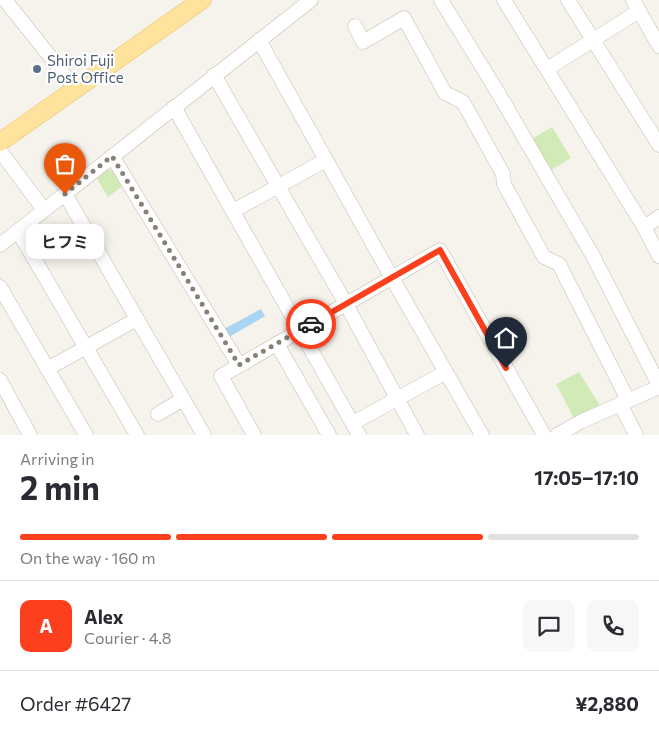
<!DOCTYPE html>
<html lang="en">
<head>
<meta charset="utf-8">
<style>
  body { margin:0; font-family:Commissioner,"Noto Sans JP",sans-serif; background:#f7f7f7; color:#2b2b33; height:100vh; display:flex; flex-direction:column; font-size:19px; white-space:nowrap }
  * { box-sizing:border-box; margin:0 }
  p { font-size:16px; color:#7c7c81 }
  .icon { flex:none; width:28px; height:28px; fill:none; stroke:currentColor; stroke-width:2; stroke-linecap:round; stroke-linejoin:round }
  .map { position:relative; height:435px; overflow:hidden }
  .sheet { display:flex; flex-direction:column; background:#fff; flex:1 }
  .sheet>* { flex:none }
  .pin { position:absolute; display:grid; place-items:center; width:42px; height:42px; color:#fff; margin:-51px -21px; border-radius:50% 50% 50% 0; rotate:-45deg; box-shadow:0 0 5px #0007 }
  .pin .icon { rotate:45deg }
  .courier { position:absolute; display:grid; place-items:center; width:50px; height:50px; margin:-25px; border:4px solid #fc3f1d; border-radius:50%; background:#fff; color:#222; box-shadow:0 1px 6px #0007 }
  .bubble { position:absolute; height:35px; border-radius:10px; background:#fff; box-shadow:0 2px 12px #0003; font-size:16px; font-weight:700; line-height:35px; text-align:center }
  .head em { font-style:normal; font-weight:700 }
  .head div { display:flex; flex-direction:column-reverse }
  .head { display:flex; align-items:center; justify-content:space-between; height:85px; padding:0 20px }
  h1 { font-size:32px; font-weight:700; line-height:38px }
  .bar { display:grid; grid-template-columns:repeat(4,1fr); gap:8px 5px; align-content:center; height:60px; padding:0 20px }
  .bar i { height:6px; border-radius:4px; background:#e1e1e2 }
  .bar .active { background:#fc3f1d }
  .bar p { grid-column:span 4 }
  .line { display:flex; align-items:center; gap:12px; padding:0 20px; border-top:1px solid #e1e1e2 }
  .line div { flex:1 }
  .round { display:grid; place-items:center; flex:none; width:52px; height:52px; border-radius:10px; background:#f7f7f7 }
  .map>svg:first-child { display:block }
  .green { fill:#d2eab5 }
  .water { fill:#a9d4f2 }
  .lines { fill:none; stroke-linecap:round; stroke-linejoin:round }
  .minor-casing { stroke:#c2bbae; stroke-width:15 }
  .major-casing { stroke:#e6c16a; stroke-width:19 }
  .minor { stroke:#fff; stroke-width:14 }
  .major { stroke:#ffe39c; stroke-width:18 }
  .done { stroke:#878178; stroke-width:5; stroke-dasharray:0 9 }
  .route { stroke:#fc3f1d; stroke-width:6 }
  .service-dot { fill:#5c6f8a; stroke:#fff; stroke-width:2 }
  .labels { text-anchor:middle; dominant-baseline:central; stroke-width:4.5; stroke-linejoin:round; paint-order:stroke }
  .service-label { font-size:15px; fill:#4e5e75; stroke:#fff; text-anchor:start }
</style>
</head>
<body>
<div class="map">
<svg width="659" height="435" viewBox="0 0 659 435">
  <rect width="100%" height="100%" fill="#f6f3ec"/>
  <g class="green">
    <polygon points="552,127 571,158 551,170 532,139"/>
    <polygon points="107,170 115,171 124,185 108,197 97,179"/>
    <polygon points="579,372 601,407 574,418 556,384"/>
  </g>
  <polygon class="water" points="261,309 265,316 229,337 224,329"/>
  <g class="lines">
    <g class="minor-casing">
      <g id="minor">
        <polyline points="5,0 76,89"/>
        <polyline points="441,0 500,96 593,256 659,385"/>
        <polyline points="504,0 644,227 659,256"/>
        <polyline points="568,0 659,145"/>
        <polyline points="633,0 659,46"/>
        <polyline points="355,26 363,42 404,18 445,93 463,102 503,174 504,184 544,257 559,264 628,400"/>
        <polyline points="259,40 392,278 482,435"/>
        <polyline points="547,69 639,11"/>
        <polyline points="214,75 346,304 417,435"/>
        <polyline points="174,107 359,435"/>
        <polyline points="0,151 44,210"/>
        <polyline points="112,156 239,365"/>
        <polyline points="65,194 204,435"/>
        <polyline points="233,211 326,160"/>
        <polyline points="644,227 659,217"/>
        <polyline points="18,231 137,435"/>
        <polyline points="0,245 311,0"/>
        <polyline points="0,287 86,435"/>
        <polyline points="277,344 329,435"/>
        <polyline points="47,369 137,319"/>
        <polyline points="0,380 30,435"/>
        <polyline points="620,404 636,435"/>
        <polyline points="158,414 183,399"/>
        <polyline points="353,423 446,372"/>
        <polyline points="254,435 221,376 440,250 544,435"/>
        <polyline points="557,435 580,422 659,387"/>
      </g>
    </g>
    <g class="major-casing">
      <polyline id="major" points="0,142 202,0"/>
    </g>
    <use href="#minor" class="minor"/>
    <use href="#major" class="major"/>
  </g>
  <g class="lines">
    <polyline class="done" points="65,194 112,156 239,365 311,324"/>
    <polyline class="route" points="311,324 440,250 506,368"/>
  </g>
  <circle class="service-dot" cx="37" cy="69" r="5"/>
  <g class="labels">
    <g class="service-label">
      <text x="47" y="60">Shiroi Fuji<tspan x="47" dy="17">Post Office</tspan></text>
    </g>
  </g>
</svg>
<div class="pin" style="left:65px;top:194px;background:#ea580c"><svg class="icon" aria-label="bag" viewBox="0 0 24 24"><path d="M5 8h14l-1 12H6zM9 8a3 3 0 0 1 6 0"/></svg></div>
<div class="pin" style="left:506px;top:368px;background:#1f2937"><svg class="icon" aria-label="home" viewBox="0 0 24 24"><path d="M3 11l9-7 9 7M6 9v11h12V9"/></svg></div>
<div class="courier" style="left:311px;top:324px"><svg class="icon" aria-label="car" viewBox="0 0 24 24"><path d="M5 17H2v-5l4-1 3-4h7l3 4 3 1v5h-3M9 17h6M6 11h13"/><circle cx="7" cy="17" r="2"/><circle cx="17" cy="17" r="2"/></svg></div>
<div class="bubble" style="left:26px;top:224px;width:78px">ヒフミ</div>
</div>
<section class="sheet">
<div class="head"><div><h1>2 min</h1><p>Arriving in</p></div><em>17:05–17:10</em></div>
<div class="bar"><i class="active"></i><i class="active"></i><i class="active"></i><i></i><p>On the way · 160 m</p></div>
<div class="line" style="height:90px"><b class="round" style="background:#fc3f1d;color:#fff">A</b><div><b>Alex</b><p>Courier · 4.8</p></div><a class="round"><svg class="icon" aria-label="chat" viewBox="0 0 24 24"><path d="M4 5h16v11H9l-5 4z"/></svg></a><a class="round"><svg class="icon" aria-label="phone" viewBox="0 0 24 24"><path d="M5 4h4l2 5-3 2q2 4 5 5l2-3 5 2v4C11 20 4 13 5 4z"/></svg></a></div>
<div class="line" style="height:65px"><div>Order #6427</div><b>¥2,880</b></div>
</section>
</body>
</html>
